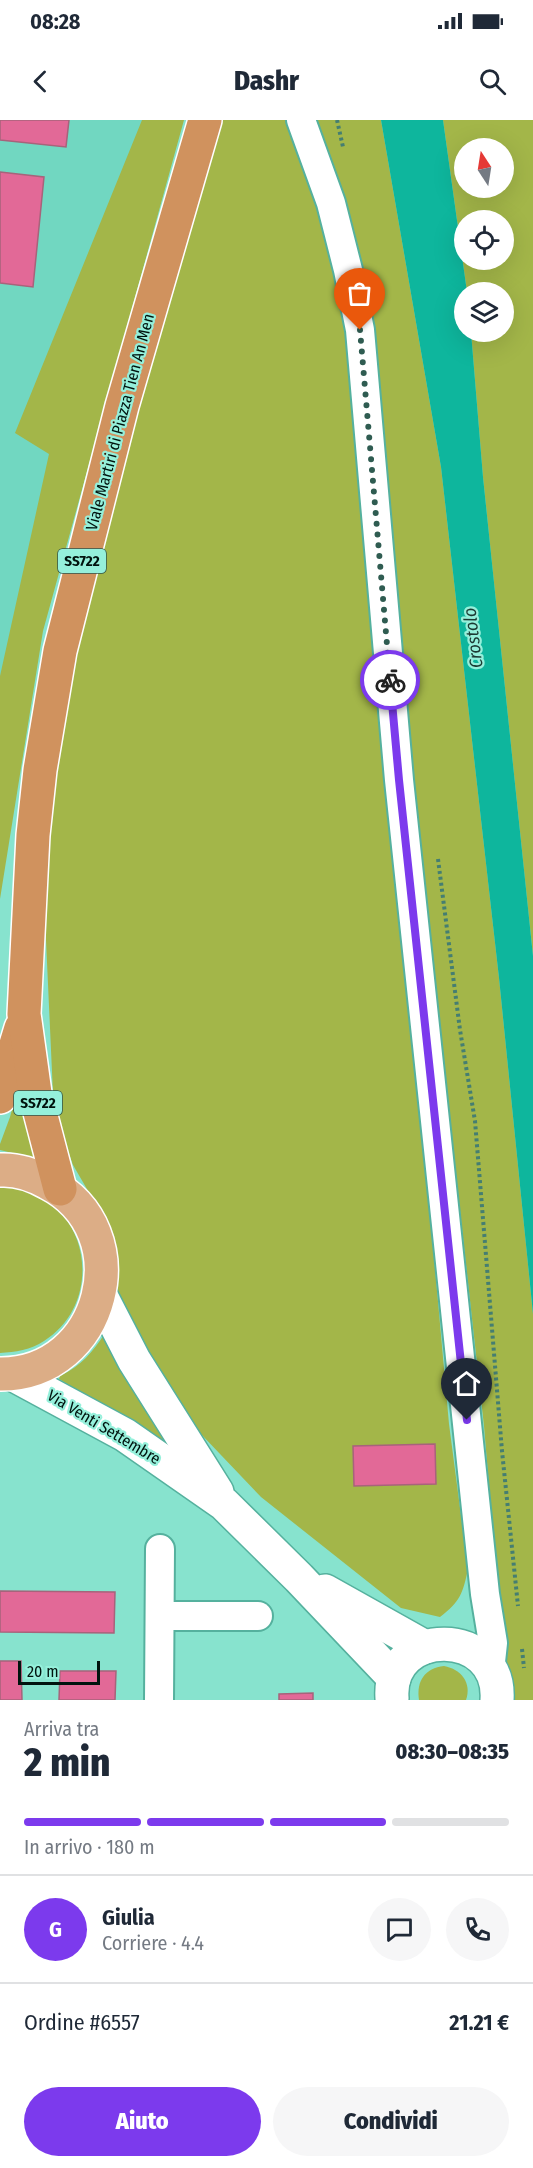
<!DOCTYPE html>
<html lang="it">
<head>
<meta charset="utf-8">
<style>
  body { margin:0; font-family:"Fira Sans Condensed",sans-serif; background:#f6f6f7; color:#1f2937; height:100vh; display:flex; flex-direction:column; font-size:22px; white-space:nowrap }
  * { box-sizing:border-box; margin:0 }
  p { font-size:20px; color:#747a83 }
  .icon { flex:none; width:33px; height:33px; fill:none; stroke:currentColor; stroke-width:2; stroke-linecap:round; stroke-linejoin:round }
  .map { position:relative; height:1580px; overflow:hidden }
  .side { display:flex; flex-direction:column; background:#fff; flex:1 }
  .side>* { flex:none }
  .needle { width:39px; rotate:348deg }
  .buttons { position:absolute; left:454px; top:18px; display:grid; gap:12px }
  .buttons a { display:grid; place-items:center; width:60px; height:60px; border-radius:50%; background:#fff; box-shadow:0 6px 24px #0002; font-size:30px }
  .scale { position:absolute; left:18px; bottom:15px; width:82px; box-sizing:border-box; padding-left:6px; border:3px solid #00130e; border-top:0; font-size:16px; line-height:21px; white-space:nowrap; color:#00130e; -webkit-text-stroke:4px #95f0db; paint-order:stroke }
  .pin { position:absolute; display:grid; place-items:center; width:51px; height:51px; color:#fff; margin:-62px -26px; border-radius:50% 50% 50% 0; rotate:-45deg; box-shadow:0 0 6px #0007 }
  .pin .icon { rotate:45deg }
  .courier { position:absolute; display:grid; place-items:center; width:60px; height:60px; margin:-30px; border:4px solid #7c3aed; border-radius:50%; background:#fff; color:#222; box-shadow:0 2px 8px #0007 }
  .headline em { font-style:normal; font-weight:800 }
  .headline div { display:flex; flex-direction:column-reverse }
  .headline { display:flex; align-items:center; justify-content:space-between; height:102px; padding:0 24px }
  h1 { font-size:39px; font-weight:800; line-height:45px }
  .bar { display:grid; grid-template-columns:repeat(4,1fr); gap:9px 6px; align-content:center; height:72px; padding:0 24px }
  .bar i { height:8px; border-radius:4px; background:#e0e1e3 }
  .bar .current { background:#7c3aed }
  .bar p { grid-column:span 4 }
  .line { display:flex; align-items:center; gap:15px; padding:0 24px; border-top:2px solid #e0e1e3 }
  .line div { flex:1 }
  .round { display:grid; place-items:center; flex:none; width:63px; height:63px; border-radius:32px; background:#f6f6f7 }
  .cta { display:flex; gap:12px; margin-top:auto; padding:12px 24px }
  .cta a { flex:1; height:69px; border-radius:36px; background:#7c3aed; color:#fff; font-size:24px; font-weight:800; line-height:69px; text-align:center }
  .cta a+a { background:#f6f6f7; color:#1f2937 }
  .status { display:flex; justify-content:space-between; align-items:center; height:42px; padding:0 30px; background:#fff; direction:ltr }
  .status svg { height:16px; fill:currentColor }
  header { display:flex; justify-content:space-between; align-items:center; height:78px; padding:0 24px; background:#fff; font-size:27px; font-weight:800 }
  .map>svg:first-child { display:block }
  .built { fill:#71d7c1 }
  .green { fill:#a3b649; fill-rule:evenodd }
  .water { fill:#0eb69d }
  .building { fill:#e26997; stroke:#a7637b; stroke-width:1.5 }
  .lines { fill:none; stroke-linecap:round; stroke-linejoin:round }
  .minor-casing { stroke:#55b19e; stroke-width:32 }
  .secondary-casing { stroke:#55b19e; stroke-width:36 }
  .primary-casing { stroke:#fff; stroke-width:36 }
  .trunk-casing { stroke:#fff; stroke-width:36 }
  .path { stroke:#457e71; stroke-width:4; stroke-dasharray:3 3; stroke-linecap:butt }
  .minor { stroke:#fff; stroke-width:28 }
  .secondary { stroke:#fff; stroke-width:33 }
  .primary { stroke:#dcad86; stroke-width:33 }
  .trunk { stroke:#d0925e; stroke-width:33 }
  .done { stroke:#2f5c51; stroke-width:6; stroke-dasharray:0 10.8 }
  .route { stroke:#7c3aed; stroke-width:8 }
  .labels { text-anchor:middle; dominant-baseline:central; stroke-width:4.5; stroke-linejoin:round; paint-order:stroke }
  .shield { fill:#95f0db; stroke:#2d554c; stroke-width:1.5 }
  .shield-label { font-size:15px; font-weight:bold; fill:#00130e }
  .street-label { font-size:16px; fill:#00130e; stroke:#95f0db }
  .water-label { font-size:18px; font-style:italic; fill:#1b3932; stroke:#95f0db }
</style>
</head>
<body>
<div class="status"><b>08:28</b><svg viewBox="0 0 49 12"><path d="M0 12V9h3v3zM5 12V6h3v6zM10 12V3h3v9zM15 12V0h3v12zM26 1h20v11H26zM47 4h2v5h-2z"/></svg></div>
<header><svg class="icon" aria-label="back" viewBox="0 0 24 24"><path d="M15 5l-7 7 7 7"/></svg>Dashr<svg class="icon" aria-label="search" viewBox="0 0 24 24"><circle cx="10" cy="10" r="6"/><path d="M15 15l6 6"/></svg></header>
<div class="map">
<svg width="533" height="1580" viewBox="0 0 533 1580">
  <rect width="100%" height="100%" fill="#87e3ce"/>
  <polygon class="built" points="0,0 153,0 0,600"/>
  <g class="green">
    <polygon points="142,0 184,0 43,511 0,779 0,556 49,334 15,313"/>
    <path d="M 219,0 L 289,0 L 325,102 L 352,225 L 449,1304 L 468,1449 C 463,1473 460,1482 440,1497 L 401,1488 L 261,1377 L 200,1313 L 162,1263 L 118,1181 L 116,1133 L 102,1095 L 73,1045 L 61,1012 L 53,974 L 42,732 L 67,574 L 131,294 Z"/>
    <polygon points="313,0 381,0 441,347 499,858 533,1194 533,1580 507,1580 484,1306 412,660 374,220"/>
    <path d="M 443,0 L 533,0 L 533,836 L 483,357 L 471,212 L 504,212 L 504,172 L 467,172 ZM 465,28 L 504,28 L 504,68 L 465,68 ZM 465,100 L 504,100 L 504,140 L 465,140 Z"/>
    <polygon points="22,952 32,1004 34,1037 33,1038 0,1030 0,1024 10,997"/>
    <path d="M 0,1066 C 17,1068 34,1071 48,1081 C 95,1115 94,1190 44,1221 C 31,1230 15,1232 0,1233 Z"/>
    <path d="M 105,1213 L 200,1351 L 150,1316 L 59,1259 L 60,1256 C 81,1246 93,1232 105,1213 Z"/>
    <path d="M 444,1546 C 461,1549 472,1563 466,1580 L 419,1580 C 416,1561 425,1548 444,1546 Z"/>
  </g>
  <polygon class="water" points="381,0 443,0 467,172 465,172 465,212 471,212 483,357 533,836 533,1194 499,858 441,347"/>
  <g class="building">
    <polygon points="0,0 69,0 66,27 0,20"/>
    <polygon points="0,52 44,57 33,167 0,163"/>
    <polygon points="435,1324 436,1364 354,1366 353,1326"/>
    <polygon points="0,1471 115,1472 114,1513 0,1512"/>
    <polygon points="0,1541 21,1541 22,1580 0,1580"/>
    <polygon points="60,1551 116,1551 115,1580 59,1580"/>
    <polygon points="313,1573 313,1580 279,1580 279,1574"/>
  </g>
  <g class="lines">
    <g class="minor-casing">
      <g id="minor">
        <polyline points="301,0 331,83 348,150 360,210 399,660 485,1474 493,1523 490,1551"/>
        <polyline points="160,1496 258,1496"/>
        <polyline points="159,1580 160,1429"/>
      </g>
    </g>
    <g class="secondary-casing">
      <g id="secondary">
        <polyline points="100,1174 134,1240 217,1372"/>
        <polyline points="12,1254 125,1315 224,1384 299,1458 394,1558"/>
        <polyline points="325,1471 425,1527"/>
        <path d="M 392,1578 C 387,1506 502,1506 497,1580"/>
      </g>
    </g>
    <g class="primary-casing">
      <path id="primary" d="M 0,1050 C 17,1049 34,1055 48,1063 C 141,1111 104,1255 0,1254"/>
    </g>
    <g class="trunk-casing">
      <g id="trunk">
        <polyline points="0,977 21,908"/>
        <polyline points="60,1069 35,973 24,894 33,715 40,650 60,531 122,286 205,0"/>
      </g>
    </g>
    <g class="path">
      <polyline points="337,0 343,27"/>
      <polyline points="438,739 460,910 475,1001 502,1331 518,1486"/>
      <polyline points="522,1529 524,1548"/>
    </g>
    <use href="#minor" class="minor"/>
    <use href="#secondary" class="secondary"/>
    <use href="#primary" class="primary"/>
    <use href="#trunk" class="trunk"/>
  </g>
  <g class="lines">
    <polyline class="done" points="360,210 390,560"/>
    <polyline class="route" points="390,560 399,660 467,1300"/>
  </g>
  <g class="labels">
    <g class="shield">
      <rect x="58" y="429" width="48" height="24" rx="4.5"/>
      <rect x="14" y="971" width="48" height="24" rx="4.5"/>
    </g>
    <g class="shield-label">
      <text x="82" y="441">SS722</text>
      <text x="38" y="983">SS722</text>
    </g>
    <g class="street-label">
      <text transform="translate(120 302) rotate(-75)">Viale Martiri di Piazza Tien An Men</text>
      <text transform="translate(104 1307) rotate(31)">Via Venti Settembre</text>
    </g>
    <g class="water-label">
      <text transform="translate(473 518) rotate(-97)">Crostolo</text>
    </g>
  </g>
</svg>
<div class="buttons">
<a><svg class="needle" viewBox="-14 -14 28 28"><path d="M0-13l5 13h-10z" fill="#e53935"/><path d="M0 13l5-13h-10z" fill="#747a83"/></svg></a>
<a><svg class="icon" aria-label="locate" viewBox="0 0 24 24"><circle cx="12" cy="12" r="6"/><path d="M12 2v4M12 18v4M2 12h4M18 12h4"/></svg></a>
<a><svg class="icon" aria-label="layers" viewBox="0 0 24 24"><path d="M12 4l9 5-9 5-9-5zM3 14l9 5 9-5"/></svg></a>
</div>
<div class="scale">20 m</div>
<div class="pin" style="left:360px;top:210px;background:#ea580c"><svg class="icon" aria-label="bag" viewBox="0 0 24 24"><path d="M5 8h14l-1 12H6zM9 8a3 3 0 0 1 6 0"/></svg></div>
<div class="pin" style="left:467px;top:1300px;background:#1f2937"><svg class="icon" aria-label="home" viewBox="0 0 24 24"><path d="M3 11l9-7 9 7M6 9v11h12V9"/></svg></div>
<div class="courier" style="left:390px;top:560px"><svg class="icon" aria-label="bike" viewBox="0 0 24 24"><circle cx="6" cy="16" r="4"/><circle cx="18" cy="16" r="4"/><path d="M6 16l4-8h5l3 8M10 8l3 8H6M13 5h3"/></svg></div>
</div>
<section class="side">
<div class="headline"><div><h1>2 min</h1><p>Arriva tra</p></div><em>08:30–08:35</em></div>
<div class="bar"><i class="current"></i><i class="current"></i><i class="current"></i><i></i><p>In arrivo · 180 m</p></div>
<div class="line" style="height:108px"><b class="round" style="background:#7c3aed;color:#fff">G</b><div><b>Giulia</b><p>Corriere · 4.4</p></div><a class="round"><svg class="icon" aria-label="chat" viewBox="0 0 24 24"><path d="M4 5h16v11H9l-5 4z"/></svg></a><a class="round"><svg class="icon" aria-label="phone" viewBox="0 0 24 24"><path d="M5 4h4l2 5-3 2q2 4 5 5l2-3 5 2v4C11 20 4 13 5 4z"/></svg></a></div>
<div class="line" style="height:78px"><div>Ordine #6557</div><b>21.21 €</b></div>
<div class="cta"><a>Aiuto</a><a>Condividi</a></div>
</section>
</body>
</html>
